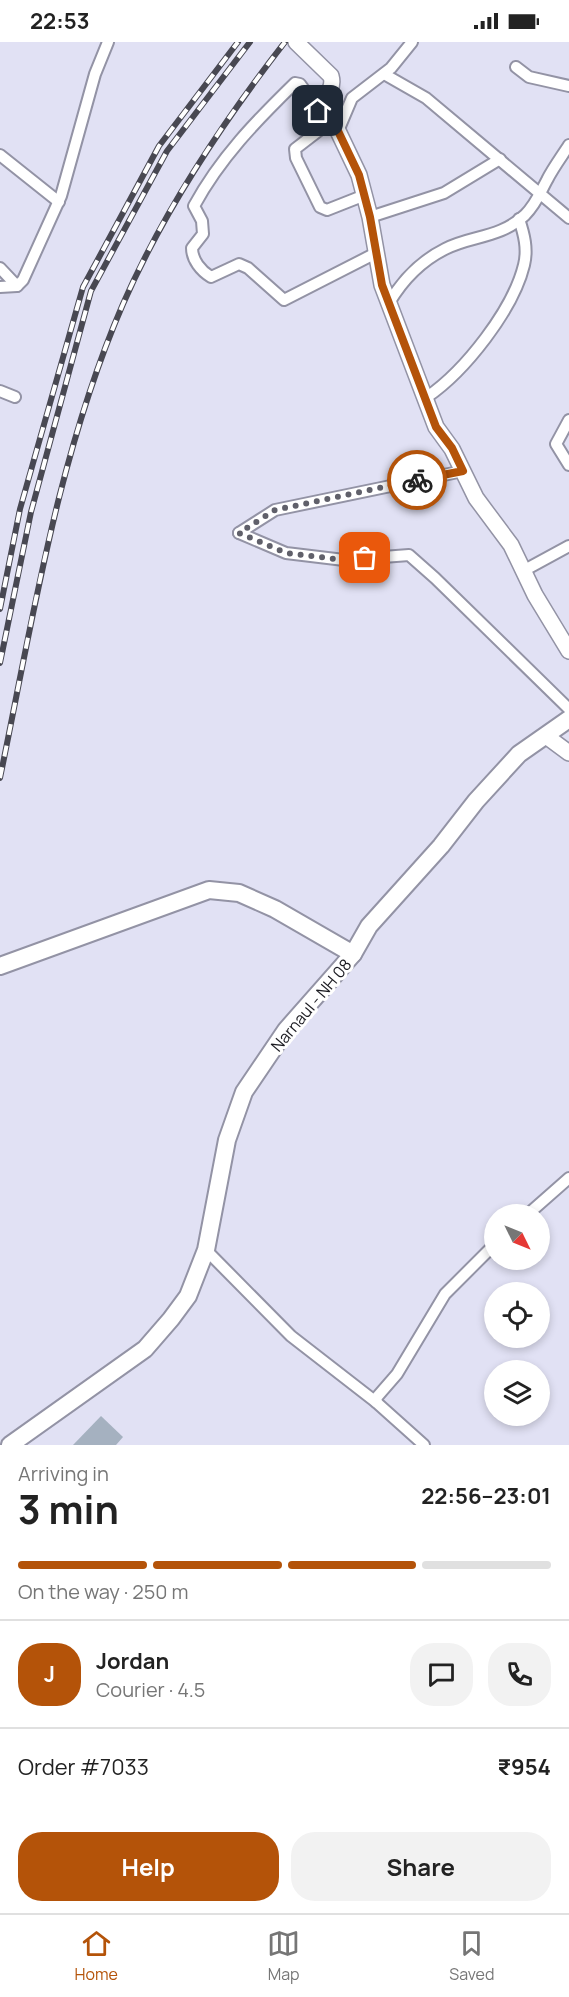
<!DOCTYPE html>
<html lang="en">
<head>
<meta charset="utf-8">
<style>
  body { margin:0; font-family:Manrope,sans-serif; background:#f2f2f2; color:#222; height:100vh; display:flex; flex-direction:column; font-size:22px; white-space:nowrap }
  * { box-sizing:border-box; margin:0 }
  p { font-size:20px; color:#767676 }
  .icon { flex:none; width:33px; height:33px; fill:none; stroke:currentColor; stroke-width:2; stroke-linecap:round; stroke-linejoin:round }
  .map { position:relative; height:1403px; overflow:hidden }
  .sheet { display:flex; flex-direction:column; background:#fff; flex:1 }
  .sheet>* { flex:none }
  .needle { width:39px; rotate:133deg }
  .buttons { position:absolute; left:484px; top:1162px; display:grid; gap:12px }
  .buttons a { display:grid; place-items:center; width:66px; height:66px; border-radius:50%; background:#fff; box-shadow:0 3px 9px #0003; font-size:30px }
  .pin { position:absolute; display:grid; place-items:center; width:51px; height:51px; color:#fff; margin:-26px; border-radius:12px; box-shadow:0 3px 9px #0006 }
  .courier { position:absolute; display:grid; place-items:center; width:60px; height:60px; margin:-30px; border:4px solid #b45309; border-radius:50%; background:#fff; color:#222; box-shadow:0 2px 8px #0007 }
  .summary em { font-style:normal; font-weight:700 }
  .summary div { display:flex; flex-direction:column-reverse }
  .summary { display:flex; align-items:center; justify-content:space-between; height:102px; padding:0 18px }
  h1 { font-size:39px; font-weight:700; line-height:45px }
  .bar { display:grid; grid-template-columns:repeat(4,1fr); gap:9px 6px; align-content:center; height:72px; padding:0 18px }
  .bar i { height:8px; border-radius:4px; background:#e0e0e0 }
  .bar .on { background:#b45309 }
  .bar p { grid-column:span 4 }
  .line { display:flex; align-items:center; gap:15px; padding:0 18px; border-top:2px solid #e0e0e0 }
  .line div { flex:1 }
  .round { display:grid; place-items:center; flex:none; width:63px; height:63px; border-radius:24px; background:#f2f2f2 }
  .primary-button { display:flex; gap:12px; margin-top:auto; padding:12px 18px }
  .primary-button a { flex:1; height:69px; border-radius:24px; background:#b45309; color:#fff; font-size:24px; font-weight:700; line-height:69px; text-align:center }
  .primary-button a+a { background:#f2f2f2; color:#222 }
  .status { display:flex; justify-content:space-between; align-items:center; height:42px; padding:0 30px; background:#fff; direction:ltr }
  .status svg { height:16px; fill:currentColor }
  .dock { display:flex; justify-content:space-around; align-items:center; height:84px; border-top:2px solid #e0e0e0; background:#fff; font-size:16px; color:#767676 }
  .dock a { display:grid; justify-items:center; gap:3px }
  .dock .on { color:#b45309 }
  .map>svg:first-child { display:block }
  .building { fill:#a5b1c0 }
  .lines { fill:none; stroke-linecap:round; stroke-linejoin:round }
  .street-casing { stroke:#9393a5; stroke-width:14 }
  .secondary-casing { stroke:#9393a5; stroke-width:18 }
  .primary-casing { stroke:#9393a5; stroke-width:20 }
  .street { stroke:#fff; stroke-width:10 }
  .secondary { stroke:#fff; stroke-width:15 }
  .primary { stroke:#fff; stroke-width:16 }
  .rail-casing { stroke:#484852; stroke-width:6 }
  .rail { stroke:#fff; stroke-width:4; stroke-dasharray:11; stroke-linecap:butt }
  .done { stroke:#60606a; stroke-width:6; stroke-dasharray:0 10.8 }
  .route { stroke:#b45309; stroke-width:8 }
  .labels { text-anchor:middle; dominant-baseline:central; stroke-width:6; stroke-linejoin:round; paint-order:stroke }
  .street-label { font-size:16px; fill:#1a1a20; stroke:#fff }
</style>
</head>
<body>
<div class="status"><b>22:53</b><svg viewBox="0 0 49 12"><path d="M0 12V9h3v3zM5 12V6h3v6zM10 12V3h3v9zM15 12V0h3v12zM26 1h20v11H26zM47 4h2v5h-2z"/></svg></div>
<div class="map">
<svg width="569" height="1403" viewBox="0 0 569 1403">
  <rect width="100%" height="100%" fill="#e1e1f4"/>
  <polygon class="building" points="101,1374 123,1395 116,1403 73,1403"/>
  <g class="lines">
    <g class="street-casing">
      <g id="street">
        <polyline points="516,25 529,35 569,44"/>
        <polyline points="384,32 426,56 569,176"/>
        <path d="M 316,64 L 300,42 L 295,41 C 256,79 220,116 194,164 L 202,179 L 203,192 L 192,206 C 192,218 201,229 211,235 L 239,222 L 248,226 L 284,258 L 376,211"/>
        <polyline points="330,80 295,107 296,116 320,165 327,168 365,153"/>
        <polyline points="338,89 352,56 391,26 412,0"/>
        <polyline points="0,113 59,160"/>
        <polyline points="370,175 444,151 500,117"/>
        <polyline points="0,226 17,244"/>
        <polyline points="0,245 17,244 23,238 61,154 95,32 108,0"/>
        <path d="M 389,261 C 402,239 421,219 445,207 C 472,193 499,197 525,173 C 536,162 540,151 547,138 C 553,126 562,114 569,103"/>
        <polyline points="0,349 15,355"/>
        <path d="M 427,355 C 465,329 513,268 524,223 C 528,207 524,192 519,177"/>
        <polyline points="569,378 556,402 569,423"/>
        <polyline points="239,491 286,511 344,518 409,513 435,536 569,667"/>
        <polyline points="239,491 275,468 463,429"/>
        <polyline points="523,529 569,504"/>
        <polyline points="527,1173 569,1136"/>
        <polyline points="206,1208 291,1294 376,1360 424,1403"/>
        <polyline points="376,1360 377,1355 397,1332 445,1252 495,1202"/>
      </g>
    </g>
    <g class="secondary-casing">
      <g id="secondary">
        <path d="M 296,0 L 331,34 C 335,48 324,54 316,64 L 338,89 L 359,133 L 370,175 L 382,243 L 436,385 L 452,407 L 476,456 L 511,503 L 535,553 L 569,609"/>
        <polyline points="546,694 569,711"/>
      </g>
    </g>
    <g class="primary-casing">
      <g id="primary">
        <polyline points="0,924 209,848 239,851 275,867 353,912"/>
        <polyline points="10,1403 145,1307 171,1277 188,1254 206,1208 227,1098 244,1050 286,988 353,912 369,884 441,804 476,759 519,712 569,677"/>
      </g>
    </g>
    <use href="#street" class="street"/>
    <use href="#secondary" class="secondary"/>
    <use href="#primary" class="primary"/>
    <g class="rail-casing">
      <g id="rail">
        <polyline points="0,567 20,467 83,245 159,104 238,0"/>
        <polyline points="0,621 31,470 91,249 167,109 250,0"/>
        <path d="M 0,736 C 33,576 58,412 123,262 C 164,168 222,81 285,0"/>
      </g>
    </g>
    <use href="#rail" class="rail"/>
  </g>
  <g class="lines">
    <polyline class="done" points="365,516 344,518 286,511 239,491 275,468 417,438"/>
    <polyline class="route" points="318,69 338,89 359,133 370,175 382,243 436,385 452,406 463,429 417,438"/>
  </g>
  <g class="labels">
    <g class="street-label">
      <text transform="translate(311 963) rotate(-50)">Narnaul - NH 08</text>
    </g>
  </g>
</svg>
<div class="buttons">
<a><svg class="needle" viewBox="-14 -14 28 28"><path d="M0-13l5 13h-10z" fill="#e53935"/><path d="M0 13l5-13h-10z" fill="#767676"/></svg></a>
<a><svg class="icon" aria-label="locate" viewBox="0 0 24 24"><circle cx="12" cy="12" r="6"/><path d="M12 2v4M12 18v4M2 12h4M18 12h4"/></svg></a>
<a><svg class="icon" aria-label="layers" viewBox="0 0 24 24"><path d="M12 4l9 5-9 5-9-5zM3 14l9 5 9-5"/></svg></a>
</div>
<div class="pin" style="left:365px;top:516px;background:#ea580c"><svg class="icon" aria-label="bag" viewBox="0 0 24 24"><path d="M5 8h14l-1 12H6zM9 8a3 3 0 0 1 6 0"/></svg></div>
<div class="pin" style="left:318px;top:69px;background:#1f2937"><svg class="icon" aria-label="home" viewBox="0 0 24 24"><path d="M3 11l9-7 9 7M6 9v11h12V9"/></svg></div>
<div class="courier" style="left:417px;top:438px"><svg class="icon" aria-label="bike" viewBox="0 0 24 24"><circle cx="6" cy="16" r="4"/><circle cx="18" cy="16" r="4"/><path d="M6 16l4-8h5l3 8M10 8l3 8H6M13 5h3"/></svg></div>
</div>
<section class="sheet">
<div class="summary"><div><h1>3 min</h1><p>Arriving in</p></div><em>22:56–23:01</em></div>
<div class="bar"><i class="on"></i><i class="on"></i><i class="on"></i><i></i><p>On the way · 250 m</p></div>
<div class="line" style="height:108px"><b class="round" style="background:#b45309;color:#fff">J</b><div><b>Jordan</b><p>Courier · 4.5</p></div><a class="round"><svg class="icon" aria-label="chat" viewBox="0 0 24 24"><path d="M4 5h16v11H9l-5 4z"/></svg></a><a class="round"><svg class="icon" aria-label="phone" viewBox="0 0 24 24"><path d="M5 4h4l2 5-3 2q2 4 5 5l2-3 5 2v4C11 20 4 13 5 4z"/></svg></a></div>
<div class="line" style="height:78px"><div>Order #7033</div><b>₹954</b></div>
<div class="primary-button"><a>Help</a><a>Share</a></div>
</section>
<nav class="dock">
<a class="on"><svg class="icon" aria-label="home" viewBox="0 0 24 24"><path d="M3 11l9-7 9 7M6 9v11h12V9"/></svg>Home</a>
<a><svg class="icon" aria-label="map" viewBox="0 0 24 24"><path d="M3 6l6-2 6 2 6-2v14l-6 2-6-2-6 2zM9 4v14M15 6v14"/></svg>Map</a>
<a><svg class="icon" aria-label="saved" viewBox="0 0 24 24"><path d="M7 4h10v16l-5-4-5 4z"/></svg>Saved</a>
</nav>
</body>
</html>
